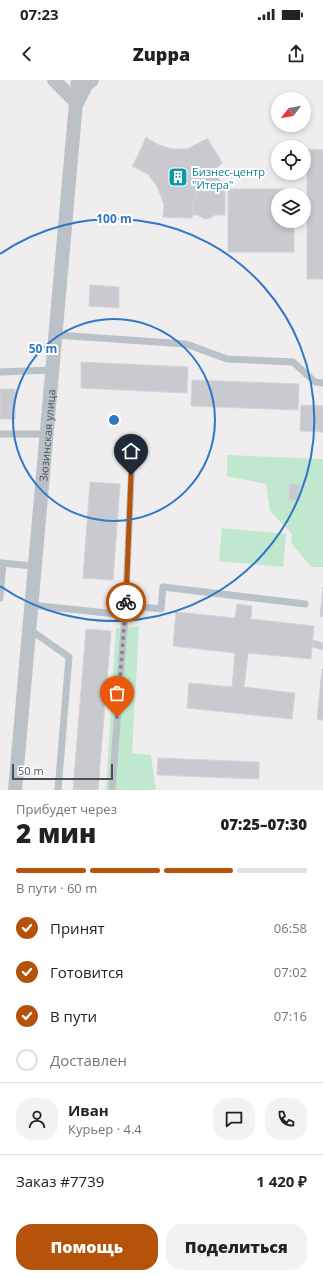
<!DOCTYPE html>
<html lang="ru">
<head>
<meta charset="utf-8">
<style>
  body { margin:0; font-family:"Open Sans",sans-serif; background:#f2f2f2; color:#222; height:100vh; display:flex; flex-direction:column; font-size:15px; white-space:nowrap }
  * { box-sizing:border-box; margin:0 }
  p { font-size:13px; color:#767676 }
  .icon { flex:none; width:22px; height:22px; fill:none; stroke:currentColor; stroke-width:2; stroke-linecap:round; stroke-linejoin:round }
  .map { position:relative; height:710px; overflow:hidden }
  .details { display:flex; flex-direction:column; background:#fff; flex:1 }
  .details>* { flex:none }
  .needle { width:26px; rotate:239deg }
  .controls { position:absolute; left:271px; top:12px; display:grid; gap:8px }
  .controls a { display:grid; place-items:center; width:40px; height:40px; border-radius:50%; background:#fff; box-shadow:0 2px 6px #0003; font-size:20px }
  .scale { position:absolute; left:12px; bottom:10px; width:101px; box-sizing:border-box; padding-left:4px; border:2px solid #485158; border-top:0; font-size:11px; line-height:14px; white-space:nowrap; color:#485158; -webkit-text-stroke:3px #fff; paint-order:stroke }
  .pin { position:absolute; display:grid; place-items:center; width:34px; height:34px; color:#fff; margin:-41px -17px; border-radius:50% 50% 50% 0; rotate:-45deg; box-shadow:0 0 4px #0007 }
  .pin .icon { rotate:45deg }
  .courier { position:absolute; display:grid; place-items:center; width:40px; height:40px; margin:-20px; border:3px solid #b45309; border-radius:50%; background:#fff; color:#222; box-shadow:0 1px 5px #0007 }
  .headline em { font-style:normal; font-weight:800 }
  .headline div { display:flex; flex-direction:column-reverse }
  .headline { display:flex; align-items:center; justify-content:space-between; height:68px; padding:0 16px }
  h1 { font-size:26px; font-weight:800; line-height:30px }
  .bar { display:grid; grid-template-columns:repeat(4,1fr); gap:6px 4px; align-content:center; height:48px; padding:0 16px }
  .bar i { height:5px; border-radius:3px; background:#e0e0e0 }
  .bar .current { background:#b45309 }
  .bar p { grid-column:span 4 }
  .line { display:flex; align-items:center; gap:10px; padding:0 16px; border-top:1px solid #e0e0e0 }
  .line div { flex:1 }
  .round { display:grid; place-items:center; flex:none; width:42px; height:42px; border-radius:16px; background:#f2f2f2 }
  ol { padding:0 16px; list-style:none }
  li { display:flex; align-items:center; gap:12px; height:44px }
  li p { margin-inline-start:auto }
  li .icon { padding:4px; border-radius:50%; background:#b45309; color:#fff; stroke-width:4 }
  li:last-child { color:#767676 }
  li i { width:22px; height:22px; border:2px solid #e0e0e0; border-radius:50% }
  .action { display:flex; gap:8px; margin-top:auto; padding:8px 16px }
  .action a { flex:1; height:46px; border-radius:16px; background:#b45309; color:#fff; font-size:16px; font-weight:800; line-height:46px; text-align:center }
  .action a+a { background:#f2f2f2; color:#222 }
  .status { display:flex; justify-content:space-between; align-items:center; height:28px; padding:0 20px; background:#fff; direction:ltr }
  .status svg { height:11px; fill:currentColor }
  header { display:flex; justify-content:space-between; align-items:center; height:52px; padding:0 16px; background:#fff; font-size:18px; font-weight:800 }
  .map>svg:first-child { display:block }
  .green { fill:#c0e8ce }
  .building { fill:#c8cacf; stroke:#d2d4d8 }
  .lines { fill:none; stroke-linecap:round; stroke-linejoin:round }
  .service { stroke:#bac2c8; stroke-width:7 }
  .minor { stroke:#bac2c8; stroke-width:14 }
  .done { stroke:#82888c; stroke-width:4; stroke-dasharray:0 7.2 }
  .route { stroke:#b45309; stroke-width:5 }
  .ring { fill:none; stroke:#2f77c7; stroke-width:2 }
  .labels { text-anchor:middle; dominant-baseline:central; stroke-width:4; stroke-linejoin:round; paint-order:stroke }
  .culture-label { font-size:11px; fill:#0d838f; stroke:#fff; text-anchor:start }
  .street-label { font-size:11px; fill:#485158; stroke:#fff }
  .centre { fill:#2f77c7; stroke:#fff; stroke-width:2 }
  .ring-label { font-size:12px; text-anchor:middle; font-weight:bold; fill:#2f77c7; stroke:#fff; stroke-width:4; stroke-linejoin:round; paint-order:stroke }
</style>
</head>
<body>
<div class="status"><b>07:23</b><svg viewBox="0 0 49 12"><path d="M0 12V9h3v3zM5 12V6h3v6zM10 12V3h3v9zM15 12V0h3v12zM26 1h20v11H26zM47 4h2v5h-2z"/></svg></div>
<header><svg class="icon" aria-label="back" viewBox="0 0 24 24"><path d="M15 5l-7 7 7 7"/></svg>Zuppa<svg class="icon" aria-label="share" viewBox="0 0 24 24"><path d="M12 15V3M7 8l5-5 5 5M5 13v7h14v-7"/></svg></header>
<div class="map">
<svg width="323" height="710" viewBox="0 0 323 710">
  <rect width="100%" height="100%" fill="#efeded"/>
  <g class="green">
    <polygon points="227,375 323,379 323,487 311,487 291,463 292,454 270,431 266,404 227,396"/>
    <polygon points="222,448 286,454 283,487 219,481"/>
    <polygon points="139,546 132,673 151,675 156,710 106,710 116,548"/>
  </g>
  <g class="building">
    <polygon points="146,57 159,66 172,70 188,69 208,59 221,81 222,83 211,91 198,105 193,123 192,138 163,137 164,124 157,106 148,94 132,86 140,72"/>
    <polygon points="146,58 159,65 172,69 187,69 207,59 222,83 203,100 197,111 193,123 192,138 163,137 164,124 157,106 148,94 133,86"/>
    <polygon points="307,69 323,70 323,199 307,199"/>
    <polygon points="212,91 220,100 225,110 225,135 215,135 210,138 204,139 198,135 192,135 193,123 197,111 203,100"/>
    <polygon points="228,109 293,109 293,115 278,115 278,141 294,141 294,172 228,172"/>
    <polygon points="90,205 119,207 119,228 89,226"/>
    <polygon points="81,282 188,287 187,313 81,308"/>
    <polygon points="192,300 299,304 298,330 191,326"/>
    <rect x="0" y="309" width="15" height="30"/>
    <polygon points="301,325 323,326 323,352 300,351"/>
    <polygon points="90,402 120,404 113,500 83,498"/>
    <polygon points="289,404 300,405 299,421 289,420"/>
    <polygon points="323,507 323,537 320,536"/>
    <polygon points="237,524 252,526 251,539 314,546 311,579 248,573 244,607 295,613 292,639 187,628 189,603 232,607 235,573 173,566 176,532 235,538"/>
    <polygon points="86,549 111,551 98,710 73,710"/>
    <polygon points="313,560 323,563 323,570 312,567"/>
    <polygon points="322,589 323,589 323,640 317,639"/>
    <polygon points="158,678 259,682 259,699 157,695"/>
  </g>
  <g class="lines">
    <g class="service">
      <polyline points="56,255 186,264 227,279 293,282 315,302 323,303"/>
      <polyline points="0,292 53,290"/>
      <polyline points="0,354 47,354"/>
      <polyline points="0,483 35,486"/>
      <polyline points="0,518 3,483"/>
      <polyline points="32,525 125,535 132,380"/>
      <polyline points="29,549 69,577 58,710"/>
      <polyline points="112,710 125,535 141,527 161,529 163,507 305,524"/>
    </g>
    <g class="minor">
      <polyline points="54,0 77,23 86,5 92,0"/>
      <path id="s1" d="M 15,710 L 78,0"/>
    </g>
  </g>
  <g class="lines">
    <polyline class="done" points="117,637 126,522"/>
    <polyline class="route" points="126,522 131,395"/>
  </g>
  <g class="ring">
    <circle cx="114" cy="340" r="101"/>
    <path d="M0 174A201 201 0 1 1 0 506"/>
  </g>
  <defs>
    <g id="building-square" transform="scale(1)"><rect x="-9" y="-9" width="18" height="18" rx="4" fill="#0f9aa8" stroke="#fff"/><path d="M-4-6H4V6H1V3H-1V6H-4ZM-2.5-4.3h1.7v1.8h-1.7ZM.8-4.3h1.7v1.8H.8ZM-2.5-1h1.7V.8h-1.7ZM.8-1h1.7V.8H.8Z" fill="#fff"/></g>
  </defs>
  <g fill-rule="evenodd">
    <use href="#building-square" x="178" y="97"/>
  </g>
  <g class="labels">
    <g class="culture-label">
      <text x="192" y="91">Бизнес-центр<tspan x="192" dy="13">"Итера"</tspan></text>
    </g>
    <g class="street-label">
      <text stroke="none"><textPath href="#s1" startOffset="356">Зюзинская улица</textPath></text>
    </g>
  </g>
  <circle cx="114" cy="340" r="6" class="centre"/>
  <g class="ring-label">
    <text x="114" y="143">100 m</text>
    <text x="43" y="273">50 m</text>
  </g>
</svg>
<div class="controls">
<a><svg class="needle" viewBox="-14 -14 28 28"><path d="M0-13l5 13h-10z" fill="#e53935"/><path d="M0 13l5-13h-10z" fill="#767676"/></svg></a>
<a><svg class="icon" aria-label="locate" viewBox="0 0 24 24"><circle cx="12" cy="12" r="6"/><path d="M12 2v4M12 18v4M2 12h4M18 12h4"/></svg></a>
<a><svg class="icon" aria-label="layers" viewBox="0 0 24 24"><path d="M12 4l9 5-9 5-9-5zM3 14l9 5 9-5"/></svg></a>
</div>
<div class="scale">50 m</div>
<div class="pin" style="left:117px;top:637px;background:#ea580c"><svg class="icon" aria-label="bag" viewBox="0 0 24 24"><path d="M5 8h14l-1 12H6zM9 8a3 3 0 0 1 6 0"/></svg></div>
<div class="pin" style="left:131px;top:395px;background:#1f2937"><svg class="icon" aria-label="home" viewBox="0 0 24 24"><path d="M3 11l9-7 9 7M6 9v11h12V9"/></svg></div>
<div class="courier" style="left:126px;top:522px"><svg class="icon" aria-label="bike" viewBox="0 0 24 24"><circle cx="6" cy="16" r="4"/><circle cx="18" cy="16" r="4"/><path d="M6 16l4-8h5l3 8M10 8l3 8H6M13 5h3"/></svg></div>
</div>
<section class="details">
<div class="headline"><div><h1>2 мин</h1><p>Прибудет через</p></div><em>07:25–07:30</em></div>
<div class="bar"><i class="current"></i><i class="current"></i><i class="current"></i><i></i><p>В пути · 60 m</p></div>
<ol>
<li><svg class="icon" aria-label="check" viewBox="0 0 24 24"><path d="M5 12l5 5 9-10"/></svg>Принят<p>06:58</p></li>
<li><svg class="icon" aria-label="check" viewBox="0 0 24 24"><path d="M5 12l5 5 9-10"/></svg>Готовится<p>07:02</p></li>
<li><svg class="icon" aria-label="check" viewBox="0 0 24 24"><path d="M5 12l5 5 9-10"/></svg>В пути<p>07:16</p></li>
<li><i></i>Доставлен</li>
</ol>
<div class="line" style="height:72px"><a class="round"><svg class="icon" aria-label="person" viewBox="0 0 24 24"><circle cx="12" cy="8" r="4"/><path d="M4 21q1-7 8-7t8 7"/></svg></a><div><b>Иван</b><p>Курьер · 4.4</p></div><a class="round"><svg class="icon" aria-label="chat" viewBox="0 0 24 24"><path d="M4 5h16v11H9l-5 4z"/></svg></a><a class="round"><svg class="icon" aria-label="phone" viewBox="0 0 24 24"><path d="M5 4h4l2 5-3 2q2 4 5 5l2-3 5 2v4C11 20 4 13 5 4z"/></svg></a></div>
<div class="line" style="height:52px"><div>Заказ #7739</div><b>1 420 ₽</b></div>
<div class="action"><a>Помощь</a><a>Поделиться</a></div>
</section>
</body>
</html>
